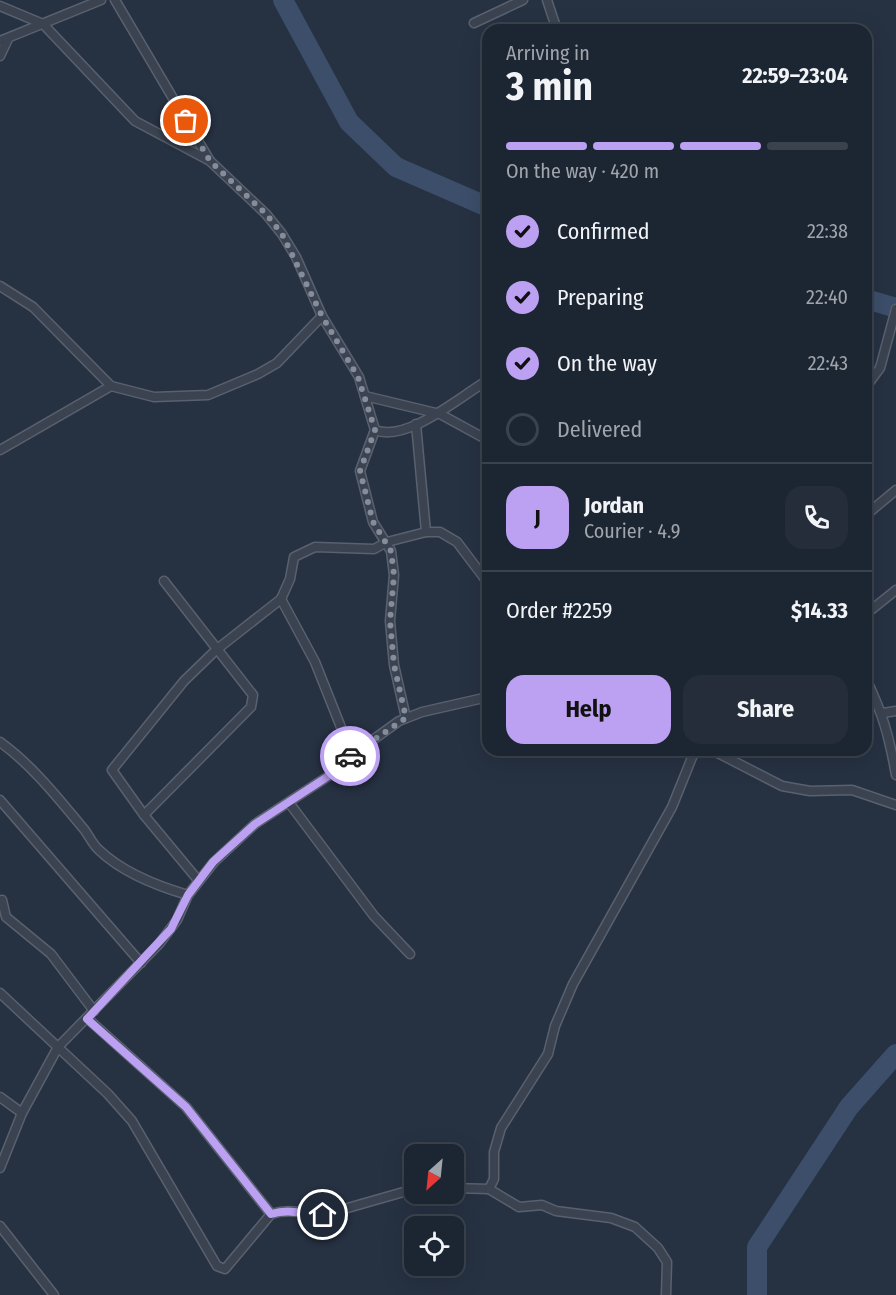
<!DOCTYPE html>
<html lang="en">
<head>
<meta charset="utf-8">
<style>
  body { margin:0; font-family:"Fira Sans Condensed",sans-serif; background:#252d3a; color:#f1f3f6; height:100vh; display:flex; flex-direction:column; font-size:22px; white-space:nowrap }
  * { box-sizing:border-box; margin:0 }
  p { font-size:20px; color:#a0a5ac }
  .icon { flex:none; width:33px; height:33px; fill:none; stroke:currentColor; stroke-width:2; stroke-linecap:round; stroke-linejoin:round }
  .map { position:relative; flex:1; overflow:hidden }
  .panel { position:absolute; left:482px; top:24px; width:390px; height:732px; display:flex; flex-direction:column; background:#1c2532; border-radius:18px; box-shadow:0 6px 24px #0002,0 0 0 2px #3a424d }
  .panel>* { flex:none }
  .needle { width:39px; rotate:207deg }
  .controls { position:absolute; left:404px; top:1144px; display:grid; gap:12px }
  .controls a { display:grid; place-items:center; width:60px; height:60px; border-radius:12px; background:#1c2532; box-shadow:0 6px 24px #0002,0 0 0 2px #3a424d; font-size:30px }
  .pin { position:absolute; display:grid; place-items:center; width:51px; height:51px; color:#fff; margin:-26px; border:3px solid #fff; border-radius:50%; box-shadow:0 2px 6px #0007 }
  .courier { position:absolute; display:grid; place-items:center; width:60px; height:60px; margin:-30px; border:4px solid #bca0f2; border-radius:50%; background:#fff; color:#222; box-shadow:0 2px 8px #0007 }
  .summary em { font-style:normal; font-weight:700 }
  .summary div { display:flex; flex-direction:column-reverse }
  .summary { display:flex; align-items:center; justify-content:space-between; height:102px; padding:0 24px }
  h1 { font-size:39px; font-weight:700; line-height:45px }
  .bar { display:grid; grid-template-columns:repeat(4,1fr); gap:9px 6px; align-content:center; height:72px; padding:0 24px }
  .bar i { height:8px; border-radius:4px; background:#3a424d }
  .bar .current { background:#bca0f2 }
  .bar p { grid-column:span 4 }
  .line { display:flex; align-items:center; gap:15px; padding:0 24px; border-top:2px solid #3a424d }
  .line div { flex:1 }
  .round { display:grid; place-items:center; flex:none; width:63px; height:63px; border-radius:18px; background:#252d3a }
  ol { padding:0 24px; list-style:none }
  li { display:flex; align-items:center; gap:18px; height:66px }
  li p { margin-inline-start:auto }
  li .icon { padding:6px; border-radius:50%; background:#bca0f2; color:#111; stroke-width:4 }
  li:last-child { color:#a0a5ac }
  li i { width:33px; height:33px; border:3px solid #3a424d; border-radius:50% }
  .primary-button { display:flex; gap:12px; margin-top:auto; padding:12px 24px }
  .primary-button a { flex:1; height:69px; border-radius:18px; background:#bca0f2; color:#111; font-size:24px; font-weight:700; line-height:69px; text-align:center }
  .primary-button a+a { background:#252d3a; color:#f1f3f6 }
  .map>svg:first-child { display:block }
  .lines { fill:none; stroke-linecap:round; stroke-linejoin:round }
  .river { stroke:#3c4e6a; stroke-width:20 }
  .street-casing { stroke:#59616f; stroke-width:11 }
  .street { stroke:#3b4351; stroke-width:8 }
  .done { stroke:#858d9c; stroke-width:6; stroke-dasharray:0 10.8 }
  .route { stroke:#bca0f2; stroke-width:8 }
</style>
</head>
<body>
<div class="map">
<svg width="896" height="1295" viewBox="0 0 896 1295">
  <rect width="100%" height="100%" fill="#263142"/>
  <g class="lines">
    <g class="river">
      <polyline points="283,0 349,122 396,167 488,207"/>
      <polyline points="866,299 896,308"/>
      <polyline points="757,1295 757,1247 849,1107 896,1054"/>
    </g>
    <g class="street-casing">
      <g id="street">
        <polyline points="115,0 210,161"/>
        <polyline points="547,0 557,30"/>
        <polyline points="0,6 43,24 135,121 210,161 266,214 282,234 296,257 322,316 359,377 375,430 360,471 373,522 391,551 394,575 390,621 394,665 406,718"/>
        <polyline points="474,23 523,0"/>
        <polyline points="0,41 101,0"/>
        <polyline points="0,56 8,39"/>
        <polyline points="0,286 33,307 111,386 154,397 208,395 258,374 277,363 322,316"/>
        <polyline points="866,387 880,368 896,309"/>
        <polyline points="365,396 440,414 482,437"/>
        <polyline points="416,424 426,532"/>
        <path d="M 375,430 C 407,443 461,396 488,380"/>
        <polyline points="0,450 111,386"/>
        <polyline points="866,515 896,490"/>
        <polyline points="281,599 315,662 352,755"/>
        <polyline points="866,614 896,590"/>
        <path d="M 866,679 C 883,714 889,736 896,775"/>
        <polyline points="883,713 896,711"/>
        <path d="M 0,742 C 32,765 58,798 83,828 C 89,835 92,844 99,850 C 123,873 157,886 188,895"/>
        <polyline points="712,750 782,786 810,791 852,790 896,805"/>
        <polyline points="0,800 141,963"/>
        <polyline points="290,804 374,916 410,954"/>
        <polyline points="144,815 251,707 253,695 164,581"/>
        <polyline points="198,880 144,815 112,770 184,681 216,650 281,599 290,579 294,557 315,547 374,549 387,542 426,532 440,532 457,542 488,583"/>
        <polyline points="2,900 6,917 51,954 94,1011"/>
        <polyline points="0,993 108,1094 132,1121 217,1266 225,1269 271,1214"/>
        <path d="M 88,1019 L 186,1107 L 271,1214 C 292,1208 302,1214 323,1215 L 414,1189"/>
        <polyline points="0,1097 22,1113"/>
        <polyline points="0,1168 22,1113 58,1047 159,944 177,920 188,895 214,862 255,824 327,777 352,755 399,721 422,712 488,697"/>
        <polyline points="453,1188 489,1189 494,1179 494,1152 501,1128 548,1054 555,1026 573,984 672,807 695,750"/>
        <polyline points="489,1189 519,1207 542,1205 556,1211 611,1218 635,1227 658,1248 667,1262 666,1295"/>
        <polyline points="0,1226 54,1295"/>
      </g>
    </g>
    <use href="#street" class="street"/>
  </g>
  <g class="lines">
    <polyline class="done" points="186,121 210,161 266,214 282,234 322,316 358,377 375,430 360,471 373,522 391,551 394,575 390,621 394,665 406,718 350,756"/>
    <path class="route" d="M 323,1215 C 302,1215 292,1208 271,1214 L 186,1107 L 87,1019 L 171,929 L 188,895 L 213,862 L 255,824 L 327,777 L 350,756"/>
  </g>
</svg>
<div class="controls">
<a><svg class="needle" viewBox="-14 -14 28 28"><path d="M0-13l5 13h-10z" fill="#e53935"/><path d="M0 13l5-13h-10z" fill="#a0a5ac"/></svg></a>
<a><svg class="icon" aria-label="locate" viewBox="0 0 24 24"><circle cx="12" cy="12" r="6"/><path d="M12 2v4M12 18v4M2 12h4M18 12h4"/></svg></a>
</div>
<div class="pin" style="left:186px;top:121px;background:#ea580c"><svg class="icon" aria-label="bag" viewBox="0 0 24 24"><path d="M5 8h14l-1 12H6zM9 8a3 3 0 0 1 6 0"/></svg></div>
<div class="pin" style="left:323px;top:1215px;background:#1f2937"><svg class="icon" aria-label="home" viewBox="0 0 24 24"><path d="M3 11l9-7 9 7M6 9v11h12V9"/></svg></div>
<div class="courier" style="left:350px;top:756px"><svg class="icon" aria-label="car" viewBox="0 0 24 24"><path d="M5 17H2v-5l4-1 3-4h7l3 4 3 1v5h-3M9 17h6M6 11h13"/><circle cx="7" cy="17" r="2"/><circle cx="17" cy="17" r="2"/></svg></div>
<section class="panel">
<div class="summary"><div><h1>3 min</h1><p>Arriving in</p></div><em>22:59–23:04</em></div>
<div class="bar"><i class="current"></i><i class="current"></i><i class="current"></i><i></i><p>On the way · 420 m</p></div>
<ol>
<li><svg class="icon" aria-label="check" viewBox="0 0 24 24"><path d="M5 12l5 5 9-10"/></svg>Confirmed<p>22:38</p></li>
<li><svg class="icon" aria-label="check" viewBox="0 0 24 24"><path d="M5 12l5 5 9-10"/></svg>Preparing<p>22:40</p></li>
<li><svg class="icon" aria-label="check" viewBox="0 0 24 24"><path d="M5 12l5 5 9-10"/></svg>On the way<p>22:43</p></li>
<li><i></i>Delivered</li>
</ol>
<div class="line" style="height:108px"><b class="round" style="background:#bca0f2;color:#111">J</b><div><b>Jordan</b><p>Courier · 4.9</p></div><a class="round"><svg class="icon" aria-label="phone" viewBox="0 0 24 24"><path d="M5 4h4l2 5-3 2q2 4 5 5l2-3 5 2v4C11 20 4 13 5 4z"/></svg></a></div>
<div class="line" style="height:78px"><div>Order #2259</div><b>$14.33</b></div>
<div class="primary-button"><a>Help</a><a>Share</a></div>
</section>
</div>
</body>
</html>
